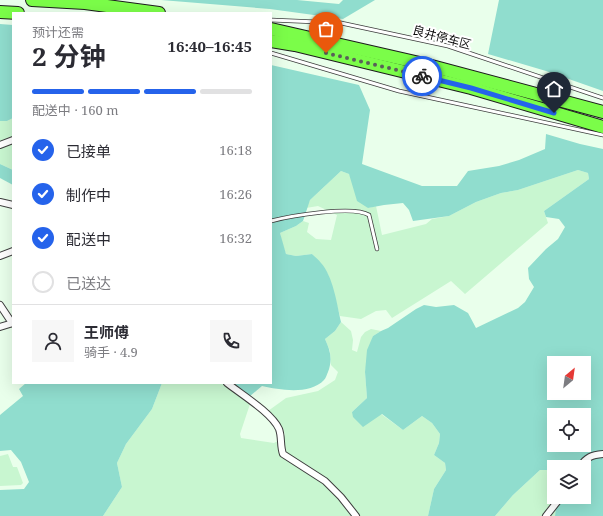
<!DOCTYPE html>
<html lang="zh">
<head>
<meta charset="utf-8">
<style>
  body { margin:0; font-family:"Noto Serif","Noto Sans SC",serif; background:#f7f7f7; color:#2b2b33; height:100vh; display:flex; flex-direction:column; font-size:15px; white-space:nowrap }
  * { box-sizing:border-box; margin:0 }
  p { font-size:13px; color:#7c7c81 }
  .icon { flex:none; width:22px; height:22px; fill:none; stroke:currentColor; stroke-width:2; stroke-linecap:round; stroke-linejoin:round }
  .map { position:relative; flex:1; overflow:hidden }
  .panel { position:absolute; left:12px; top:12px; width:260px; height:372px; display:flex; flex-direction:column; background:#fff; border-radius:0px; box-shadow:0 4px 16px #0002 }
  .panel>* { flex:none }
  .needle { width:26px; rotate:29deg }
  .fabs { position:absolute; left:547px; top:356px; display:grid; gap:8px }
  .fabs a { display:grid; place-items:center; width:44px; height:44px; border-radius:0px; background:#fff; box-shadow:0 4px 16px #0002; font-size:20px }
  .pin { position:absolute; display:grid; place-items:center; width:34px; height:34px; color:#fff; margin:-41px -17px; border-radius:50% 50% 50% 0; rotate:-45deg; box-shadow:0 0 4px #0007 }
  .pin .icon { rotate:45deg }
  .courier { position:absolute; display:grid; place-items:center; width:40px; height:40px; margin:-20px; border:3px solid #2563eb; border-radius:50%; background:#fff; color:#222; box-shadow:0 1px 5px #0007 }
  .headline em { font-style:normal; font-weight:700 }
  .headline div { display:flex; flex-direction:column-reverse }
  .headline { display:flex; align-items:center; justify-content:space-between; height:68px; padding:0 20px }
  h1 { font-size:26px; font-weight:700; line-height:30px }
  .bar { display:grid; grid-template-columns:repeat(4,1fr); gap:6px 4px; align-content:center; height:48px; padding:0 20px }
  .bar i { height:5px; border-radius:3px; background:#e1e1e2 }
  .bar .current { background:#2563eb }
  .bar p { grid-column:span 4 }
  .line { display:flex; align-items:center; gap:10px; padding:0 20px; border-top:1px solid #e1e1e2 }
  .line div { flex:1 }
  .round { display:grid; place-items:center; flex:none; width:42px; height:42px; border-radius:0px; background:#f7f7f7 }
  ol { padding:0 20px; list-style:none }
  li { display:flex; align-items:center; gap:12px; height:44px }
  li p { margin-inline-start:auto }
  li .icon { padding:4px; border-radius:50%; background:#2563eb; color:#fff; stroke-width:4 }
  li:last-child { color:#7c7c81 }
  li i { width:22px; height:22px; border:2px solid #e1e1e2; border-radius:50% }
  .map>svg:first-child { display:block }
  .farmland { fill:#c8f6d0 }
  .forest { fill:#90ddce; fill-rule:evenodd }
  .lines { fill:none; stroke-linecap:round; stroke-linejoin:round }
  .lane-casing { stroke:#3e3e3e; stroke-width:4.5 }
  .street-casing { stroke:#3e3e3e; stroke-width:8 }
  .highway-casing { stroke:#1c1c1c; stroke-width:14 }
  .lane { stroke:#fff; stroke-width:3 }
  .street { stroke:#fff; stroke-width:6 }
  .highway { stroke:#7bfd49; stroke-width:12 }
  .done { stroke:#596059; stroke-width:4; stroke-dasharray:0 7.2 }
  .route { stroke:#2563eb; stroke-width:5 }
  .labels { text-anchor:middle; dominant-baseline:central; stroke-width:4; stroke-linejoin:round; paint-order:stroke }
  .street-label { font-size:12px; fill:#0b0b0b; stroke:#fff }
</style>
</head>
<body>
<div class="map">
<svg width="603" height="516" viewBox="0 0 603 516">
  <rect width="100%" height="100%" fill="#e9ffeb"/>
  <g class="farmland">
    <polygon points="13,118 13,170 0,164 0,121 7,121"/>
    <polygon points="578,170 588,173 589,179 544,211 548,223 465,294 451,281 392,318 386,310 376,311 361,319 340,316 328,274 312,254 296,256 286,254 282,243 280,233 296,226 303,221 309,223 307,232 316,239 331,240 337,215 318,206 306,208 310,200 341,171 349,174 368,208 376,206 382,235 426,224 432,219 449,216 476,202 501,193 518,190"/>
    <polygon points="341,322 351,331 353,340 352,350 357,352 361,337 365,332 371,329 381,331 373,336 365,372 367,398 352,412 381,414 403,430 422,416 432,423 440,434 439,443 434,455 445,463 446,470 434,489 428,516 103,516 122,487 117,463 126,444 152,409 162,383 224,383 250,404 240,434 241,438 274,443 283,438 285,434 283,428 268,411 286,398 318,391 335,380 338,372 331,365 330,351 325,339 335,331"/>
    <polygon points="8,454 13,467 17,467 23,483 21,485 0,486 0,456"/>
    <polygon points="540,470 554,470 554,497 564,497 555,516 495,516 513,495"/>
  </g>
  <g class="forest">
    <polygon points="161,0 297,0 339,4 343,0 375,0 343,19 270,9"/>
    <polygon points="499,0 603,0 603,91 546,71 488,54"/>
    <polygon points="0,24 13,25 13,118 7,121 0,121"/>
    <path d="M 271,65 L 359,85 L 370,110 L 362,164 L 422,186 L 457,186 L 468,171 L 499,166 L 519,160 L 545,149 L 546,134 L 580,144 L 603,149 L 603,516 L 555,516 L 556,509 L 564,497 L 584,497 L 584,467 L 554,467 L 554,470 L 540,470 L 513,495 L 495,516 L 428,516 L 434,489 L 446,470 L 445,463 L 434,455 L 439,443 L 440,434 L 432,423 L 422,416 L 403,430 L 382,414 L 363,427 L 353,417 L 352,412 L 367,398 L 365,372 L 367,350 L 373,336 L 381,331 L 388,328 L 416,309 L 424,305 L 436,307 L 454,305 L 468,313 L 476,328 L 518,308 L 525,302 L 534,287 L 529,279 L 528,268 L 546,249 L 558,239 L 565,227 L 559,219 L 546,217 L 544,211 L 589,179 L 588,173 L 578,170 L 518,190 L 501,193 L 476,202 L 449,216 L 413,221 L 409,210 L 403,203 L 384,205 L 368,208 L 357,201 L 349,174 L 341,171 L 310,200 L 303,221 L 296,226 L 280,233 L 286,254 L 296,256 L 312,254 C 315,257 319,260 321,263 C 333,276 337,304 341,322 L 335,331 L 325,339 C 330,350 333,359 328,372 C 327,374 326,378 324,380 C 310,395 280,390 262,386 L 250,396 L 233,383 L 271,383 ZM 554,363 L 584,363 L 584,393 L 554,393 ZM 554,415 L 584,415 L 584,445 L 554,445 Z"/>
    <polygon points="0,164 13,170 13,185 0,178"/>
    <polygon points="26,383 162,383 152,409 126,444 117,463 122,487 103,516 0,516 0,490 24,489 29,482 21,462 11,450 0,451 0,415 23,396 19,389"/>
  </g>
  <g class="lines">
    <g class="lane-casing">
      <g id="lane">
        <polyline points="271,20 341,23 448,46 603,98"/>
        <polyline points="271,53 399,91 603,135"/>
        <path d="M 271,221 C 290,216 353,205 369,215 L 377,249"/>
      </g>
    </g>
    <g class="street-casing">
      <g id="street">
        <polyline points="0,145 13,140"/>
        <polyline points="0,202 13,205"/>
        <polyline points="0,256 13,251"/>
        <polyline points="0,305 12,323"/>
        <polyline points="0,327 13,323"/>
        <path d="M 227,383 C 241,394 272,413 279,429 C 282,437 280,446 283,454 L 325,481 L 341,497 L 356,516"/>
        <path d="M 580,467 C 586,457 592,455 603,454"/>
        <polyline points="546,516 561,497"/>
      </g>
    </g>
    <g class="highway-casing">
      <g id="highway">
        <polyline points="32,0 85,3 159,13"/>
        <polyline points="0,12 18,13"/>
        <polyline points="271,29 424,64 603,112"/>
        <polyline points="271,41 295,45 471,88 603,127"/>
      </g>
    </g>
    <use href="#lane" class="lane"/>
    <use href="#street" class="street"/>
    <use href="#highway" class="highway"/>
  </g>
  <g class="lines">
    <polyline class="done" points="326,53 422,76"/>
    <polyline class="route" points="422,76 471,88 554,113"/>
  </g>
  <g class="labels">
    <g class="street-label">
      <text transform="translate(442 37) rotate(15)">良井停车区</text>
    </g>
  </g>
</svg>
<div class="fabs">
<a><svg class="needle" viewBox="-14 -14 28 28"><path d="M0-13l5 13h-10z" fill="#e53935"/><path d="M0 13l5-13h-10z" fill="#7c7c81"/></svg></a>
<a><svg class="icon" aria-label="locate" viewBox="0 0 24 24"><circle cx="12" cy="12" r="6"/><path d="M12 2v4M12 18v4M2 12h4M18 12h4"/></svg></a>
<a><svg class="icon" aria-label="layers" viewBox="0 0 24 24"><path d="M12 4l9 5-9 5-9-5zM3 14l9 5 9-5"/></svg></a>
</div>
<div class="pin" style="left:326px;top:53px;background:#ea580c"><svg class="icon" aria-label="bag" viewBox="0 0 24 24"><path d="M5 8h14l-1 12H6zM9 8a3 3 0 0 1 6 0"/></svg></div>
<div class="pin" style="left:554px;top:113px;background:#1f2937"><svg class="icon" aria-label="home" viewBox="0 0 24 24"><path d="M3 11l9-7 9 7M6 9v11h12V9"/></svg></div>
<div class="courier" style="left:422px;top:76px"><svg class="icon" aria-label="bike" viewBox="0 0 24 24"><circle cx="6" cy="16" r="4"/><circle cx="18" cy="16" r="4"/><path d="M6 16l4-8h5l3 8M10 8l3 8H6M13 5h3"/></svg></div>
<section class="panel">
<div class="headline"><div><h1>2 分钟</h1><p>预计还需</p></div><em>16:40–16:45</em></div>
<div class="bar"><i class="current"></i><i class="current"></i><i class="current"></i><i></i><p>配送中 · 160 m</p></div>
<ol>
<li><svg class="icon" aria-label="check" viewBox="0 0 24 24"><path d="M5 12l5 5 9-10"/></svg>已接单<p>16:18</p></li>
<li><svg class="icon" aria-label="check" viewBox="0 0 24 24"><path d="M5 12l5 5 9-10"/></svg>制作中<p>16:26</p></li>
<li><svg class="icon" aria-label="check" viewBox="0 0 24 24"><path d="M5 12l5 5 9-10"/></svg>配送中<p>16:32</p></li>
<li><i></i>已送达</li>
</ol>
<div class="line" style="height:72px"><a class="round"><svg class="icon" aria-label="person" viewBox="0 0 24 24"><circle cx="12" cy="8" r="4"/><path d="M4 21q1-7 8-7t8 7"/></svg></a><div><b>王师傅</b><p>骑手 · 4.9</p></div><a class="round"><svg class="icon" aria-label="phone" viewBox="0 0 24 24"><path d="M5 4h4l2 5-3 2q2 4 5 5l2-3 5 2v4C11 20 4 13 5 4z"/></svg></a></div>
</section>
</div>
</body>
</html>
